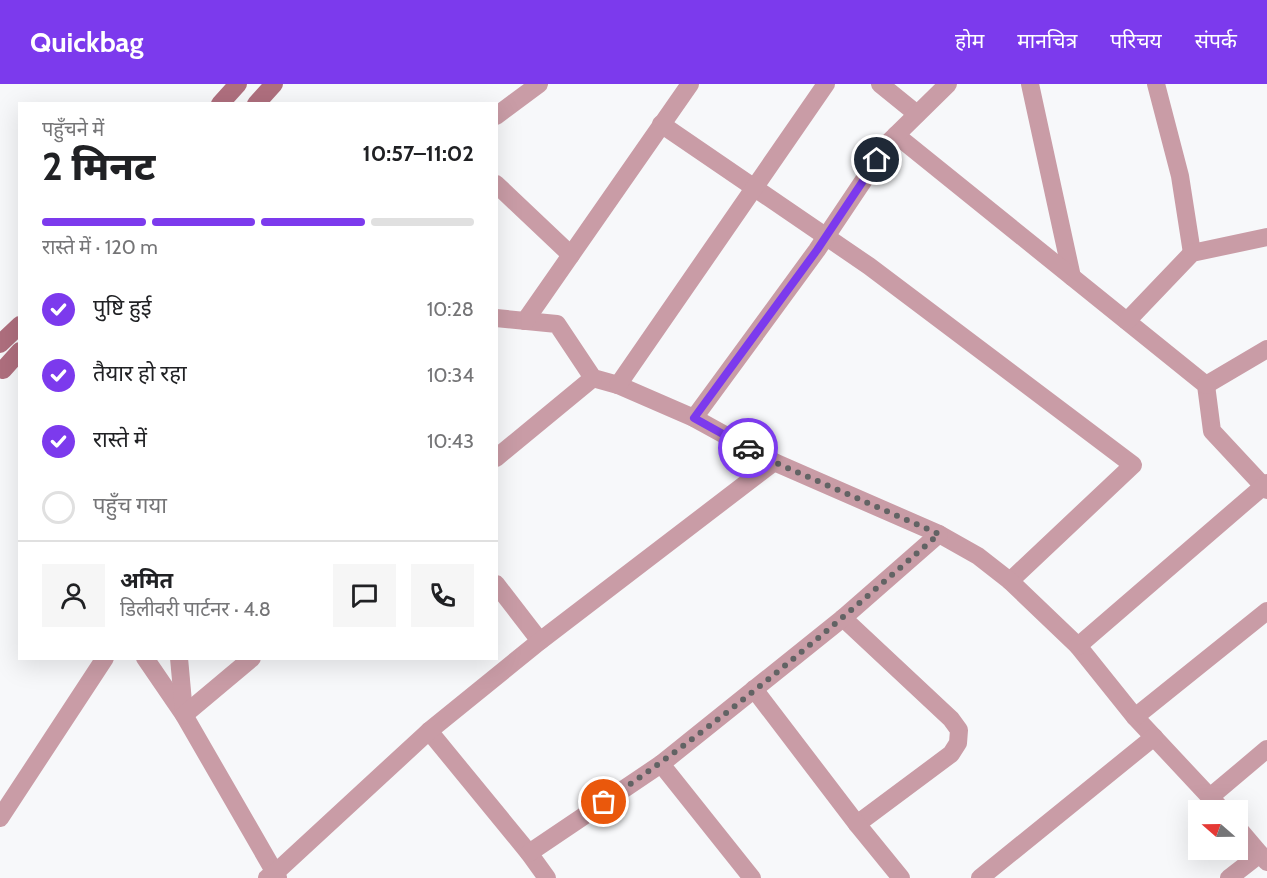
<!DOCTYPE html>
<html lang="hi">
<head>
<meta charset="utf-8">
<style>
  body { margin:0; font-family:Cabin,"Noto Sans Devanagari",sans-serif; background:#f6f6f6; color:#202124; height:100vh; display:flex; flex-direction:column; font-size:22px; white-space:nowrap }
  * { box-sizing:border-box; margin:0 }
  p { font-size:20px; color:#757577 }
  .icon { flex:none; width:33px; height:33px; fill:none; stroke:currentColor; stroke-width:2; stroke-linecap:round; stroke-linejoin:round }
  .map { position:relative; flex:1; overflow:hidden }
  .details { position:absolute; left:18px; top:18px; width:480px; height:558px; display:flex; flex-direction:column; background:#fff; border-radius:0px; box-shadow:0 6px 24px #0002 }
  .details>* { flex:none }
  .needle { width:39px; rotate:290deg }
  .fabs { position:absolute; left:1188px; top:716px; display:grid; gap:12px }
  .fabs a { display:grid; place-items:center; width:60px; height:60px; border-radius:0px; background:#fff; box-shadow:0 6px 24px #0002; font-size:30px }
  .pin { position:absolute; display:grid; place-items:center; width:51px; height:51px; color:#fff; margin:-26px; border:3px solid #fff; border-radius:50%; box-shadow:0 2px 6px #0007 }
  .courier { position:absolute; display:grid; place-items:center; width:60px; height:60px; margin:-30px; border:4px solid #7c3aed; border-radius:50%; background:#fff; color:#222; box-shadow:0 2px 8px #0007 }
  .head em { font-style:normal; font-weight:800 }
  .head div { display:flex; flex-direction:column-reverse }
  .head { display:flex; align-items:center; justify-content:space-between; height:102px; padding:0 24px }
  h1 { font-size:39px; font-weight:800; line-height:45px }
  .bar { display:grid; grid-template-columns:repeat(4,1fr); gap:9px 6px; align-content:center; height:72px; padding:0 24px }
  .bar i { height:8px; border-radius:4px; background:#e0e0e0 }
  .bar .current { background:#7c3aed }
  .bar p { grid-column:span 4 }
  .line { display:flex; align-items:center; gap:15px; padding:0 24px; border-top:2px solid #e0e0e0 }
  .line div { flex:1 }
  .round { display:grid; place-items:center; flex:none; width:63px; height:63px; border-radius:0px; background:#f6f6f6 }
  ol { padding:0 24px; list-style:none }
  li { display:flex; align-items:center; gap:18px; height:66px }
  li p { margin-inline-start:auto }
  li .icon { padding:6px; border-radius:50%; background:#7c3aed; color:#fff; stroke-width:4 }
  li:last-child { color:#757577 }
  li i { width:33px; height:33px; border:3px solid #e0e0e0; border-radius:50% }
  header { display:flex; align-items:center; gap:36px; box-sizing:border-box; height:84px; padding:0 30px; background:#7c3aed; color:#fff }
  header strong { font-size:28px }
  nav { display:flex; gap:33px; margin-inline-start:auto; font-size:21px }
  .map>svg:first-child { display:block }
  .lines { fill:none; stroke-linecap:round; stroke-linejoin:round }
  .street { stroke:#c99ca6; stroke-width:18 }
  .secondary { stroke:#af6f7e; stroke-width:18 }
  .done { stroke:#626364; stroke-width:6; stroke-dasharray:0 10.8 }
  .route { stroke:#7c3aed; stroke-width:8 }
</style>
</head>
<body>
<header>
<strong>Quickbag</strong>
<nav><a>होम</a><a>मानचित्र</a><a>परिचय</a><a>संपर्क</a></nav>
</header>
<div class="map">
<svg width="1267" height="794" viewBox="0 0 1267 794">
  <rect width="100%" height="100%" fill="#f7f8fa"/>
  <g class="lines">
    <g class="street">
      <polyline points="880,0 917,30"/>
      <polyline points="1030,0 1072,193"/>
      <polyline points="1156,0 1180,92 1192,169"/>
      <polyline points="496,32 539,0"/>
      <polyline points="661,40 869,182 1133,381 1010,497"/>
      <polyline points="896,51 1206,301 1212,347 1267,406"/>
      <polyline points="496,100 571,171"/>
      <polyline points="496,234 557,240 593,294 618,301 694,334 774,378 939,450 978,472 1010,497 1078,562 1135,633 1222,726"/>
      <polyline points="525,237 690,0"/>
      <polyline points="1127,237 1192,169 1267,153"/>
      <polyline points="618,301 826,0"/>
      <polyline points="1206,301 1267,265"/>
      <polyline points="694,334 817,166 890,57 948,0"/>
      <polyline points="496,374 593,294"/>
      <polyline points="496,500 540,557"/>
      <polyline points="843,534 951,635 959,646 958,659 951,670 857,740"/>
      <polyline points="1078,562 1267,399"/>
      <polyline points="145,574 184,631 278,794"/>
      <polyline points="179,574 184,629"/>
      <polyline points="754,605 857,740 901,794"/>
      <polyline points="184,631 252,574"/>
      <polyline points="1135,633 1267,527"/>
      <polyline points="429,647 529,769 547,794"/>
      <polyline points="661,680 752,794"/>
      <polyline points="1210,713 1267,665"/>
      <polyline points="0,734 105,574"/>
      <polyline points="1238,744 1267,778"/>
      <polyline points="529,769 661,680 843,534 939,450"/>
      <polyline points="267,794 275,789 429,647 540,557 774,378"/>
      <polyline points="980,794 1154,653"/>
      <polyline points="1229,794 1260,770"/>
    </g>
    <g class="secondary">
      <polyline points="220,20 238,0"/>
      <polyline points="256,20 274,0"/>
      <polyline points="0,260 20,241"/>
      <polyline points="0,285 3,286 20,267"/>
    </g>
  </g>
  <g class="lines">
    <path class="done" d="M 604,718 C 723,638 831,544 939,450 L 774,378 L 748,364"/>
    <polyline class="route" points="748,364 694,334 817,166 877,76"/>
  </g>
</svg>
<div class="fabs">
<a><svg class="needle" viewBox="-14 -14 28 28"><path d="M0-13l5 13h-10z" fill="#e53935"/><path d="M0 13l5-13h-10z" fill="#757577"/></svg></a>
</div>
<div class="pin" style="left:604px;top:718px;background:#ea580c"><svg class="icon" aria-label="bag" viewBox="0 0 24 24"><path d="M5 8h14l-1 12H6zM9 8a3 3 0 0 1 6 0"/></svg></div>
<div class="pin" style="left:877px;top:76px;background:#1f2937"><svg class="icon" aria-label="home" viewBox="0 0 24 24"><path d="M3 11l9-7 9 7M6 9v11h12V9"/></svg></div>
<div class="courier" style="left:748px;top:364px"><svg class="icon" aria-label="car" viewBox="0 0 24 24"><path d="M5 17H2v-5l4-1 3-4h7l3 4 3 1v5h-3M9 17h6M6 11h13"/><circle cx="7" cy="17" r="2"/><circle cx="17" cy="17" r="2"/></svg></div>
<section class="details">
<div class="head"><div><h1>2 मिनट</h1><p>पहुँचने में</p></div><em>10:57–11:02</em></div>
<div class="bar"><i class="current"></i><i class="current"></i><i class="current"></i><i></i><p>रास्ते में · 120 m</p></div>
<ol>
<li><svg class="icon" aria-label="check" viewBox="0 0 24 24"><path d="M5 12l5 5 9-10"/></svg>पुष्टि हुई<p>10:28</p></li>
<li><svg class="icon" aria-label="check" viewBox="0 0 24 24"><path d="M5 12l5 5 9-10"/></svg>तैयार हो रहा<p>10:34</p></li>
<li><svg class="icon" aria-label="check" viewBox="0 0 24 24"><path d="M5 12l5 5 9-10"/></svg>रास्ते में<p>10:43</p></li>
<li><i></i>पहुँच गया</li>
</ol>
<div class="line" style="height:108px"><a class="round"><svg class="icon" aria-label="person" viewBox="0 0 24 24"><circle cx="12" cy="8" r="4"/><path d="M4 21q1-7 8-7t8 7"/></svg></a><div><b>अमित</b><p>डिलीवरी पार्टनर · 4.8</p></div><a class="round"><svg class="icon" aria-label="chat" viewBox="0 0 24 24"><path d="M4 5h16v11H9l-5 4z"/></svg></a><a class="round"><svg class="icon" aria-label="phone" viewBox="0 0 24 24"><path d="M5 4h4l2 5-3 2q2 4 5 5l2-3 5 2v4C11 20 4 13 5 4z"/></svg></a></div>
</section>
</div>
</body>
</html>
